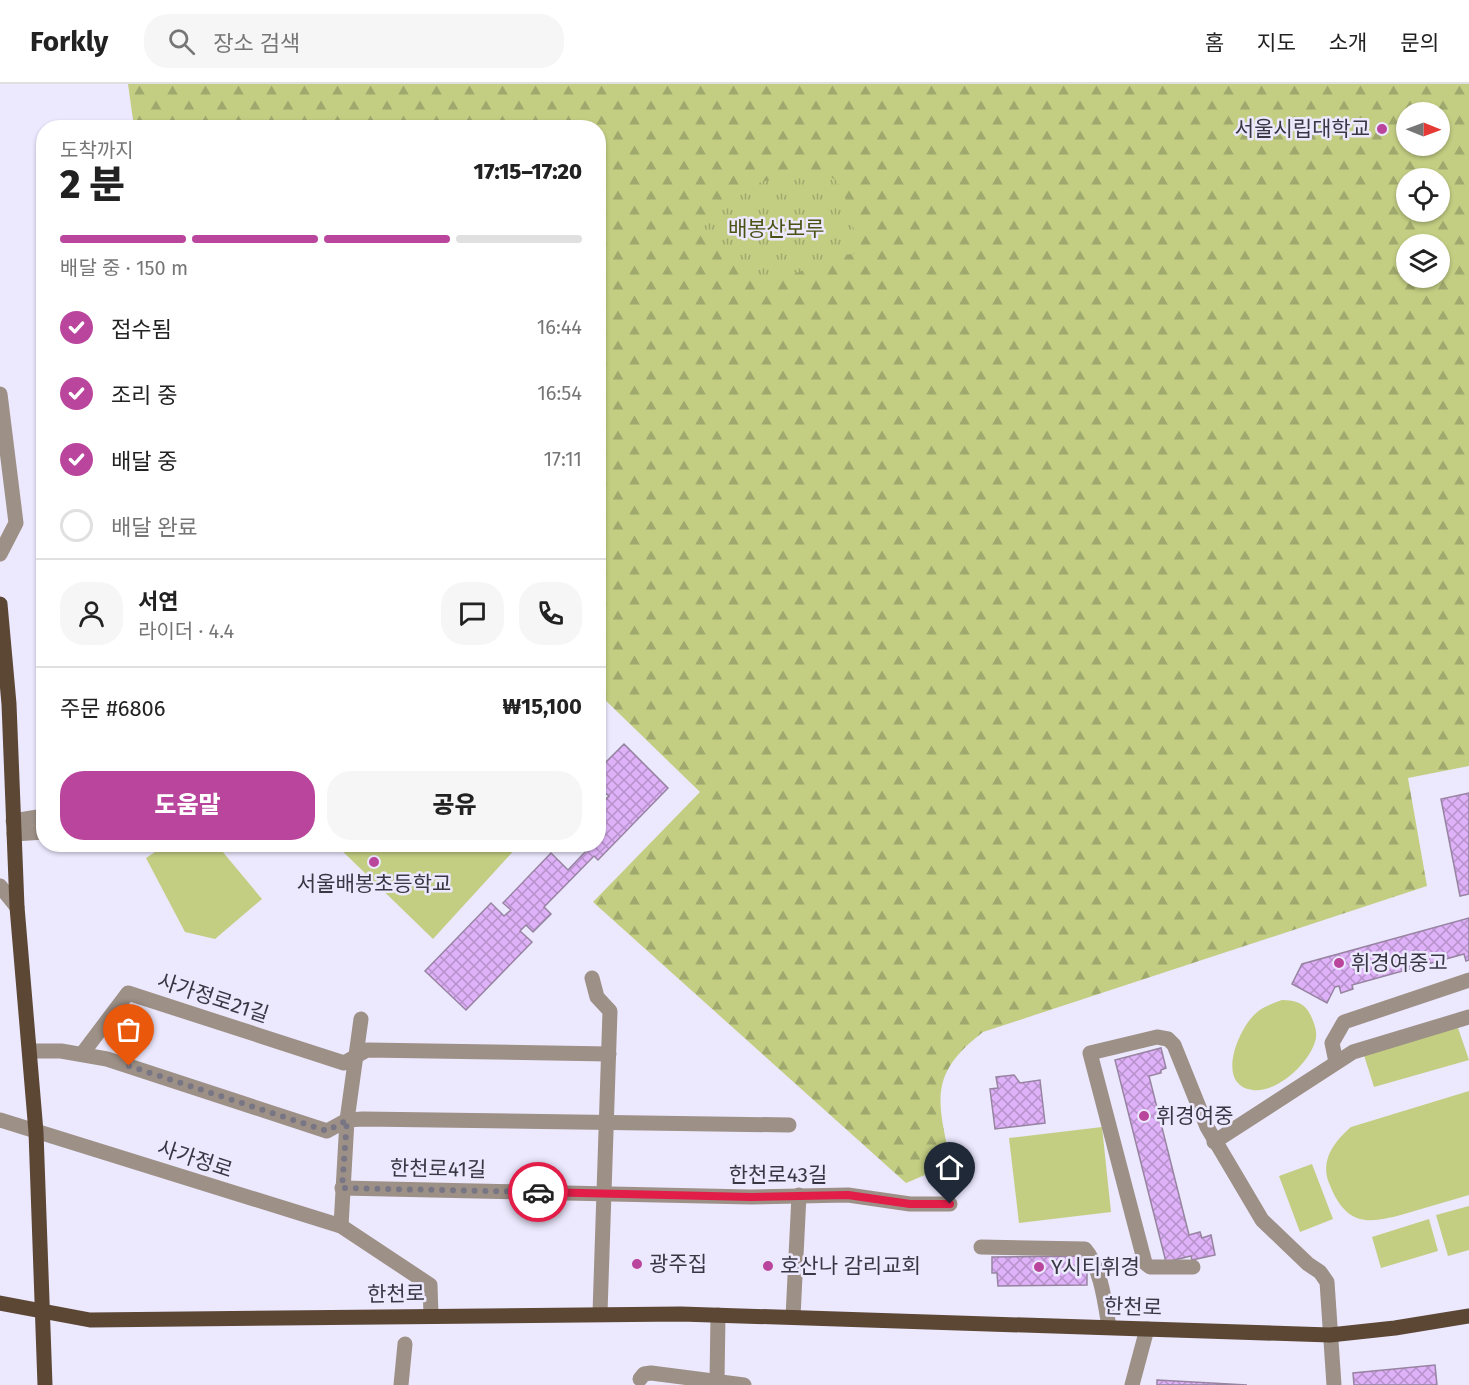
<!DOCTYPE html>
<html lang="ko">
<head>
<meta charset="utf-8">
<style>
  body { margin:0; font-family:"Fira Sans","Noto Sans KR",sans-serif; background:#f6f6f6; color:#222; height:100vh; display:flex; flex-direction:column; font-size:22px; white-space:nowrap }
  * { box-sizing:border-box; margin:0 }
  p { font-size:20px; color:#767676 }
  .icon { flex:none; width:33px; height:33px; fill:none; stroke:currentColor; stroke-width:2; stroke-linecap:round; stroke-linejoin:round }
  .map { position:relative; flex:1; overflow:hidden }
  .side { position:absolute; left:36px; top:36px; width:570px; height:732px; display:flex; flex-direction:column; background:#fff; border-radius:24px; box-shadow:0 2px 4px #0004 }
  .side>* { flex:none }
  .needle { width:39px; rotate:91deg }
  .tools { position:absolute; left:1396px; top:18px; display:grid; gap:12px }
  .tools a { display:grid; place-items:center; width:54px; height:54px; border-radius:50%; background:#fff; box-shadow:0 2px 4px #0004; font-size:30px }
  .pin { position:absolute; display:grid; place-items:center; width:51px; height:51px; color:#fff; margin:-62px -26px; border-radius:50% 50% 50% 0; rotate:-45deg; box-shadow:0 0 6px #0007 }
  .pin .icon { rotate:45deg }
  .courier { position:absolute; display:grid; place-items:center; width:60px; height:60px; margin:-30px; border:4px solid #e11d48; border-radius:50%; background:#fff; color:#222; box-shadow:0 2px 8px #0007 }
  .summary em { font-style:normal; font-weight:800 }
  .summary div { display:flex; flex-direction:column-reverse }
  .summary { display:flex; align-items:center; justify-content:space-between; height:102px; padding:0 24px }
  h1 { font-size:39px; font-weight:800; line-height:45px }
  .bar { display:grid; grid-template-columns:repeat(4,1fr); gap:9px 6px; align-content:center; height:72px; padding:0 24px }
  .bar i { height:8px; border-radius:4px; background:#e0e0e0 }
  .bar .selected { background:#ba459d }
  .bar p { grid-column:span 4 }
  .line { display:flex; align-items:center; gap:15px; padding:0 24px; border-top:2px solid #e0e0e0 }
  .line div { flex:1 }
  .round { display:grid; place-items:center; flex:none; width:63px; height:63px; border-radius:24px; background:#f6f6f6 }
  ol { padding:0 24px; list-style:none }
  li { display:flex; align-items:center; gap:18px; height:66px }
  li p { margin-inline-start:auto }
  li .icon { padding:6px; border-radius:50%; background:#ba459d; color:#fff; stroke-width:4 }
  li:last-child { color:#767676 }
  li i { width:33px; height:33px; border:3px solid #e0e0e0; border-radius:50% }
  .action { display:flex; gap:12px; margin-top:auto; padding:12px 24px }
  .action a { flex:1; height:69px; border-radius:24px; background:#ba459d; color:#fff; font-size:24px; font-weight:800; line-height:69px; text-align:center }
  .action a+a { background:#f6f6f6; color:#222 }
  header { display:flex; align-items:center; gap:36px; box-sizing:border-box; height:84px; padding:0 30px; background:#fff; border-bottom:2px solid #e0e0e0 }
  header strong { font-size:28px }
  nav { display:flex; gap:33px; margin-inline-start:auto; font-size:21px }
  .search { width:420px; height:54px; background:#f6f6f6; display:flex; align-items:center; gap:15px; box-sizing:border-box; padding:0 21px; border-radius:24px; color:#767676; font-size:22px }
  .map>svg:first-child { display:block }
  .grass { fill:#c3ce83 }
  .forest { fill:url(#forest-firs); fill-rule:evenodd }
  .park { fill:url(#park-tufts) }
  .building { fill:url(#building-cross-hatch); stroke:#9784a1; stroke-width:1.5 }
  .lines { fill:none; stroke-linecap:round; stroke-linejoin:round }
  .minor { stroke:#9d9086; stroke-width:15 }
  .major { stroke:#5c4735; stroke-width:15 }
  .done { stroke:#787585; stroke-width:6; stroke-dasharray:0 10.8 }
  .route { stroke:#e11d48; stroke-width:8 }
  .poi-dot { fill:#ba459d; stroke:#ece8fe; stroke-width:2 }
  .labels { text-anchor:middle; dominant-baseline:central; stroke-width:5; stroke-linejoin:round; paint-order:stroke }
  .poi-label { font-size:21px; fill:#393744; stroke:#ece8fe; text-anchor:start }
  .park-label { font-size:21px; fill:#4c5214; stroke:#ece8fe }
  .street-label { font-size:21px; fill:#393744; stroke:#ece8fe }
</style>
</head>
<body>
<header>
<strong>Forkly</strong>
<div class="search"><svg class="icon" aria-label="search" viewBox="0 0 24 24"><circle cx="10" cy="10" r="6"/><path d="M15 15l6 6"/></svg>장소 검색</div>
<nav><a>홈</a><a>지도</a><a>소개</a><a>문의</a></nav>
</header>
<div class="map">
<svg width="1469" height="1301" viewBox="0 0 1469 1301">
  <defs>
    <pattern id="forest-firs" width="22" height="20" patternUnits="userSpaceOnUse" patternTransform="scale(1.5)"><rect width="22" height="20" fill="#c3ce83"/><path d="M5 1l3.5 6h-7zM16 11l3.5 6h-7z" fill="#9fa86d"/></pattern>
    <pattern id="park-tufts" width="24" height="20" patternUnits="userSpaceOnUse" patternTransform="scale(1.5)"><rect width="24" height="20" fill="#c3ce83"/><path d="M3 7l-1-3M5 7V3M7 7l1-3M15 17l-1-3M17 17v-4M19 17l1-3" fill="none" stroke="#9fa86d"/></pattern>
    <pattern id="building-cross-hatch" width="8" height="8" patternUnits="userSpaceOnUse" patternTransform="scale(1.5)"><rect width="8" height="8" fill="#dfb1f8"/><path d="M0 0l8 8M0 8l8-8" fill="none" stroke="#b691ca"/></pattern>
  </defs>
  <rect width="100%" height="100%" fill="#ece8fe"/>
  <g class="grass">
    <polygon points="167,760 217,761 262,815 215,855 185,848 146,774"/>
    <polygon points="336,761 519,761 433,855"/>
    <path d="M 1282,916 C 1296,916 1305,919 1311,932 C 1315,941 1318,949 1315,958 C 1308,980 1277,1009 1253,1006 C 1215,1001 1238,947 1254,931 C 1262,923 1271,920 1282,916 Z"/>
    <polygon points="1457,941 1469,976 1374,1003 1363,968"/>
    <path d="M 1469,1007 L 1469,1111 C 1450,1117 1430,1122 1411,1128 C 1370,1140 1347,1145 1329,1099 C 1320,1076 1334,1058 1351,1043 Z"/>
    <polygon points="1102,1043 1111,1128 1019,1139 1009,1054"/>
    <polygon points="1312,1080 1333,1135 1300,1148 1279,1092"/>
    <polygon points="1469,1122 1469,1166 1448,1172 1436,1131"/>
    <polygon points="1429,1135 1438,1167 1381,1184 1372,1153"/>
  </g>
  <g class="forest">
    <path d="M 128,0 L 1469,0 L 1469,682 L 1408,694 L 1427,802 L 983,948 C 927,991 938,1018 951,1080 L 906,1099 L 593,818 L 700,708 L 599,610 L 598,44 L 134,43 ZM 1407,28 L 1440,28 L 1440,62 L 1407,62 ZM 1407,94 L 1440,94 L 1440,128 L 1407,128 ZM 1407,160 L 1440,160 L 1440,194 L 1407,194 Z"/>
    <polygon points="43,115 43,226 37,118"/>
  </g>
  <path class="park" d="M 826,90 L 837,97 L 844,110 L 852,142 L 861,159 L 859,170 C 808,168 783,221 733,179 C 722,170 710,162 702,150 L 705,141 L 751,101 L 787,91 Z"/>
  <g class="building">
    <polygon points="624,660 668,704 598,776 594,772 544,823 551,830 533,848 526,841 520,847 532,858 466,926 425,887 491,819 504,832 511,826 503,819 551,769 568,786 587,766 582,760 598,760 598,723 609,712 598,703 598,686"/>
    <polygon points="1469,709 1469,810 1460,812 1441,715"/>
    <polygon points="1469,834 1469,876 1466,877 1464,870 1352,901 1353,905 1341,909 1339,902 1335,903 1327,919 1292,900 1302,880"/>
    <polygon points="1161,964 1166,984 1161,986 1161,989 1149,992 1189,1151 1200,1148 1202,1154 1211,1151 1215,1171 1192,1176 1191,1172 1166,1178 1115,976"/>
    <polygon points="1014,991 1020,999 1040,996 1045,1039 995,1045 990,1005 998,1004 996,993"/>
    <polygon points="1082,1172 1087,1178 1087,1201 998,1202 997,1189 992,1189 992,1173"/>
    <polygon points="1435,1281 1437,1301 1354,1301 1353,1289"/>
    <polygon points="1157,1296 1247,1301 1157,1301"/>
  </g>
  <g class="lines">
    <g class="minor">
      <polyline points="0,310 16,439 0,470"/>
      <polyline points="13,737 44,732"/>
      <polyline points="14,750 44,748"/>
      <polyline points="0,802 17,823"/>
      <polyline points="592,894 597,913 610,927 600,1229"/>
      <polyline points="31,967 61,967 107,975 327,1047 347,1036 363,1035 789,1041"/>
      <polyline points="82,970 128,909 344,979 367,966 609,970"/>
      <polyline points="1336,978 1332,959 1344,938 1469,896"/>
      <polyline points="0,1036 341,1142 430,1201 431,1231"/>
      <polyline points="1214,1058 1353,968 1469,933"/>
      <polyline points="342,1104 751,1113 848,1111 910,1120 950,1120"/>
      <polyline points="341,1142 347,1036 361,935"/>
      <path d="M 981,1163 L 1085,1165 C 1101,1184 1105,1219 1109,1243"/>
      <polyline points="1193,1183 1150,1183 1145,1179 1090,969 1157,953 1168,955 1174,961 1207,1043 1262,1136 1308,1180 1320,1188 1327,1198 1334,1301"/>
      <polyline points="793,1233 799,1111"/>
      <polyline points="640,1295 644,1290 651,1289 744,1301"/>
      <polyline points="717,1297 718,1231"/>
      <polyline points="401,1301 405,1260"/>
      <polyline points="1132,1301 1147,1245"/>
    </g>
    <g class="major">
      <polyline points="0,520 9,620 17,823 36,1048 45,1301"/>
      <polyline points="0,1219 90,1236 681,1230 1330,1251 1395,1244 1469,1232"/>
    </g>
  </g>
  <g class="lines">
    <polyline class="done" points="129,982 327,1047 347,1036 342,1104 538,1108"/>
    <polyline class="route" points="538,1108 751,1113 848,1111 910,1120 950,1120"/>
  </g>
  <g class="poi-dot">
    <circle cx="1382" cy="45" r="6"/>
    <circle cx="374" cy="778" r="6"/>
    <circle cx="1339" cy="879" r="6"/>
    <circle cx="1144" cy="1032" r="6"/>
    <circle cx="637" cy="1180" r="6"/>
    <circle cx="768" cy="1182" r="6"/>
    <circle cx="1039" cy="1183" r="6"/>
  </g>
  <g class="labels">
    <g class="poi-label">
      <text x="1370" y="45" text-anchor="end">서울시립대학교</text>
      <text x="374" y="800" text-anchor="middle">서울배봉초등학교</text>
      <text x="1351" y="879">휘경여중고</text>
      <text x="1156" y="1032">휘경여중</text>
      <text x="649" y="1180">광주집</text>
      <text x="780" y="1182">호산나 감리교회</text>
      <text x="1051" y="1183">Y시티휘경</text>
    </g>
    <g class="park-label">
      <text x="776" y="145">배봉산보루</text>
    </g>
    <g class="street-label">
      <text transform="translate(213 914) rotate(18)">사가정로21길</text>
      <text transform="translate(195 1075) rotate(18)">사가정로</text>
      <text transform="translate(438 1085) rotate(1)">한천로41길</text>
      <text x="778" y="1091">한천로43길</text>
      <text transform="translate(396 1210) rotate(-1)">한천로</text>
      <text transform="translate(1133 1223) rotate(2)">한천로</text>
    </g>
  </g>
</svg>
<div class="tools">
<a><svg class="needle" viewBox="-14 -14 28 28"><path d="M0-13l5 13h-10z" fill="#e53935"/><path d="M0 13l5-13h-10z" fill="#767676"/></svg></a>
<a><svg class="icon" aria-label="locate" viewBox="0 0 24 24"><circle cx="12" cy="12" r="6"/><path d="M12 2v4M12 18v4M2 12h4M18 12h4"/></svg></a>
<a><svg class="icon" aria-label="layers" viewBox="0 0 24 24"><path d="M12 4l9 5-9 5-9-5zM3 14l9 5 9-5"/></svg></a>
</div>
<div class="pin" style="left:129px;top:982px;background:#ea580c"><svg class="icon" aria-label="bag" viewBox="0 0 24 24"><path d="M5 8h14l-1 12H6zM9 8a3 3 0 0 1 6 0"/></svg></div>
<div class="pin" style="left:950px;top:1120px;background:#1f2937"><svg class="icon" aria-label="home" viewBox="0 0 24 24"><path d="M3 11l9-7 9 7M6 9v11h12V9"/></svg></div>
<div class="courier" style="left:538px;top:1108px"><svg class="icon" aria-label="car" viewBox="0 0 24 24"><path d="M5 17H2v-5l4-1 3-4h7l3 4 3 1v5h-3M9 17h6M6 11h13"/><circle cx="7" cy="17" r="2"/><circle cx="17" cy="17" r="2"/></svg></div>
<section class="side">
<div class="summary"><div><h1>2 분</h1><p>도착까지</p></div><em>17:15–17:20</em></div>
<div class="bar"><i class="selected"></i><i class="selected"></i><i class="selected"></i><i></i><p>배달 중 · 150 m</p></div>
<ol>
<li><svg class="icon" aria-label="check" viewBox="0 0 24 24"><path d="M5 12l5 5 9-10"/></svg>접수됨<p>16:44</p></li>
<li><svg class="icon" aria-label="check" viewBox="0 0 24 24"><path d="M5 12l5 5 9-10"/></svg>조리 중<p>16:54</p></li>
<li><svg class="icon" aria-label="check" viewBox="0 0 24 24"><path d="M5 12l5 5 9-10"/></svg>배달 중<p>17:11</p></li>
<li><i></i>배달 완료</li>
</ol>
<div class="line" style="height:108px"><a class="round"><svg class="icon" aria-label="person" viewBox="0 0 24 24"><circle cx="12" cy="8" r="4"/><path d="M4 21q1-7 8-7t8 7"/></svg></a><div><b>서연</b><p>라이더 · 4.4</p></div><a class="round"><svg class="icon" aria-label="chat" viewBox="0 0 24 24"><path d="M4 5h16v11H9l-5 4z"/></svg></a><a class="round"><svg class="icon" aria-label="phone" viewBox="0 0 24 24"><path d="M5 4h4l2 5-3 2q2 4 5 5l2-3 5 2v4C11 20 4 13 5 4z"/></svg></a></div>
<div class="line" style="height:78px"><div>주문 #6806</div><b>₩15,100</b></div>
<div class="action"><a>도움말</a><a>공유</a></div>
</section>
</div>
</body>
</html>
